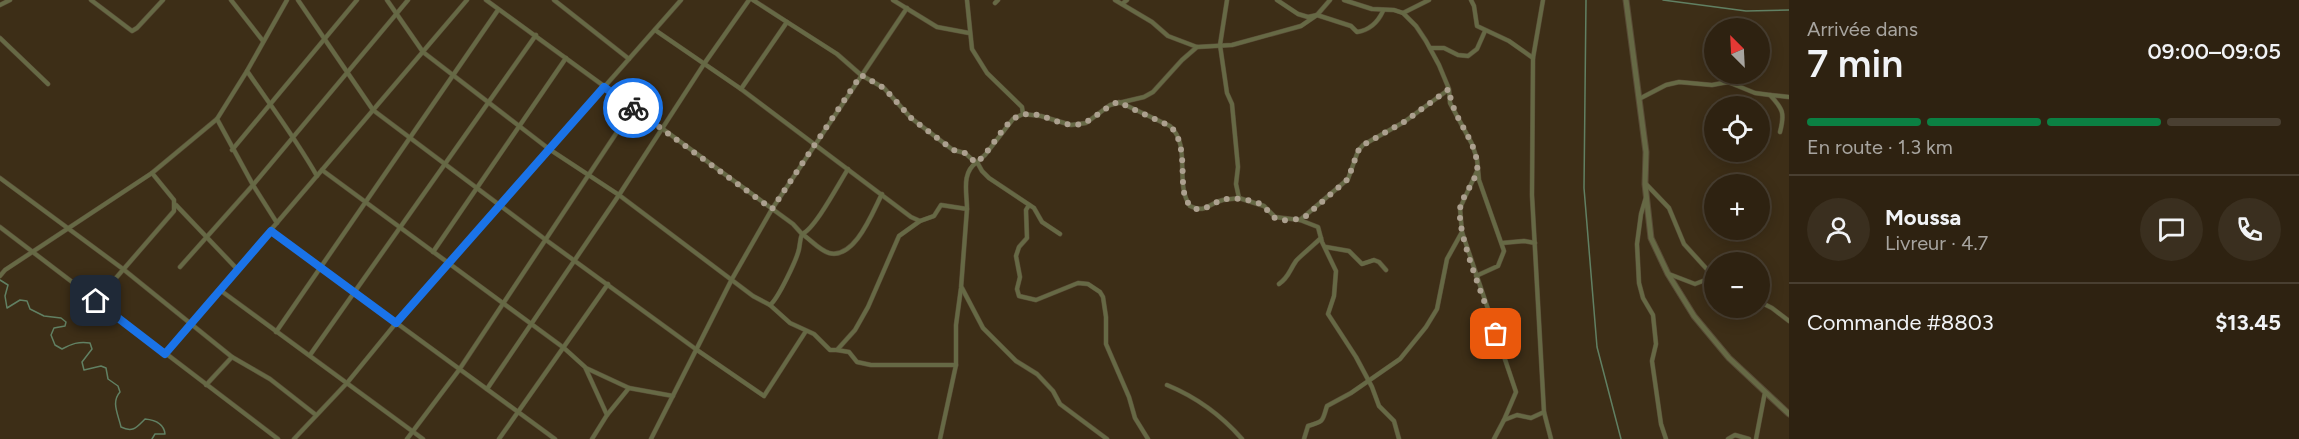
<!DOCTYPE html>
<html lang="fr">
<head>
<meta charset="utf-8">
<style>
  body { margin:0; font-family:Figtree,sans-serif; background:#3a2f1f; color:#f1f3f6; height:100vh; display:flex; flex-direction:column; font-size:22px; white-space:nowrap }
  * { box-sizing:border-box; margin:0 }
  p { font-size:20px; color:#a7a49f }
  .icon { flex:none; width:33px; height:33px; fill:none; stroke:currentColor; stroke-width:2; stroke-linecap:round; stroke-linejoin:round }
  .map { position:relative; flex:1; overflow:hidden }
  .details { display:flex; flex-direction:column; background:#2e2211; width:510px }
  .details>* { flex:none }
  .needle { width:39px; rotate:336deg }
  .buttons { position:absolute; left:1704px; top:18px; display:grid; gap:12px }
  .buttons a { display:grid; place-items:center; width:66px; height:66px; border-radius:50%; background:#2e2211; box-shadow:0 3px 15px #0003,0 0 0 2px #493f31; font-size:30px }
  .pin { position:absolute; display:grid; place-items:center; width:51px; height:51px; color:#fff; margin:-26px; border-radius:12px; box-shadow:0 3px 9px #0006 }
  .courier { position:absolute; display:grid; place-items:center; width:60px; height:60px; margin:-30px; border:4px solid #1a73e8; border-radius:50%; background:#fff; color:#222; box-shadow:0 2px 8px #0007 }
  .head em { font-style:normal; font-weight:600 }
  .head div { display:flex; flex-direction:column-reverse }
  .head { display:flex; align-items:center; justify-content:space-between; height:102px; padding:0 18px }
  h1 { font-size:39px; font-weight:600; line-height:45px }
  .bar { display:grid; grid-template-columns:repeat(4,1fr); gap:9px 6px; align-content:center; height:72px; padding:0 18px }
  .bar i { height:8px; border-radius:4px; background:#493f31 }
  .bar .selected { background:#0b8043 }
  .bar p { grid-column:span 4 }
  .line { display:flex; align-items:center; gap:15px; padding:0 18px; border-top:2px solid #493f31 }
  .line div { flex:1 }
  .round { display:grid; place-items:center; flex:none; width:63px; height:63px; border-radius:32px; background:#3a2f1f }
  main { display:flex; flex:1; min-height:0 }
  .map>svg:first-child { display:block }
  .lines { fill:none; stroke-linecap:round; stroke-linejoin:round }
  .stream { stroke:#618063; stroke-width:1.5 }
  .minor-casing { stroke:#584a35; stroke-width:5 }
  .tertiary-casing { stroke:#584a35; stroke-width:7 }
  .minor { stroke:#666945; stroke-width:4 }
  .tertiary { stroke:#666945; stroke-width:5 }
  .done { stroke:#aca08f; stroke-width:6; stroke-dasharray:0 10.8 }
  .route { stroke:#1a73e8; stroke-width:8 }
</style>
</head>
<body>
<main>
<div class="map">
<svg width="1789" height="439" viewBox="0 0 1789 439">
  <rect width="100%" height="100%" fill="#3d2e17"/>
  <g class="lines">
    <g class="stream">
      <polyline points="1586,0 1584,188 1597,347 1621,439"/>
      <polyline points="1663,0 1746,11 1789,10"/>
      <path d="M 0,280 L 8,285 L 5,296 L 7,308 L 20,300 L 27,301 L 30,309 L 44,316 L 61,318 L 66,322 L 65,326 L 54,328 L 51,335 L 55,345 L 62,349 C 71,344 79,341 90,343 L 92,349 L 82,362 L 84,370 L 101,366 L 106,368 L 108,379 L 118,386 L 120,392 C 111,402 118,414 121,427 C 133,433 137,427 145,419 C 155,420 164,423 165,434 L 155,434 L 152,439"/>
    </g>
    <g class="minor-casing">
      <g id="minor">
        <polyline points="91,0 132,31 137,28 163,0"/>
        <polyline points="231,0 263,41"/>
        <polyline points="298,0 373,110 546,240 697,350 764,396 806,331"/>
        <polyline points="387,0 423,52 549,149 619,195 753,296 770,305 790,323 814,334 830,350 837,350 855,330 868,307 899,236 920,221 911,217 741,89 655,30"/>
        <path d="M 486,0 L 793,224 L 802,234 C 800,239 800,244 799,249 C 797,259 778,299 770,305"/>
        <polyline points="554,0 629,59"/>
        <polyline points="893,0 937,27 969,33"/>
        <polyline points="967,0 972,49 987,73 1022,107 1023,114"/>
        <polyline points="1115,0 1152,22 1168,36 1197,47 1232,45 1301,26 1317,15 1330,0"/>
        <polyline points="1227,0 1220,45 1227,93 1232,104 1238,167 1236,184 1239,198 1264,206 1275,217 1300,220 1318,227 1322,242 1336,271 1334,296 1328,314 1356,357 1372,387 1379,406 1394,421 1399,439"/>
        <path d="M 1277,0 L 1298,14 L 1308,17 L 1317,15 L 1351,26 L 1357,32 C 1370,30 1378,22 1383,11"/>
        <polyline points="1344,0 1372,9 1394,10 1403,13 1416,26 1426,41 1439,65 1449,89 1450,103 1472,144 1477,159 1479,180 1504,251 1498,266 1476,276"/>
        <polyline points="1471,0 1474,6 1477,26 1509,41 1533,58"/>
        <polyline points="1543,0 1533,58 1532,195 1544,412 1551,439"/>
        <polyline points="995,3 998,0"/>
        <polyline points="1122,4 1127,0"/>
        <polyline points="0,5 10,0"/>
        <polyline points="1403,13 1429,0"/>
        <polyline points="787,22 837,54 861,75 884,88 911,118 953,150 965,153 976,163"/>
        <polyline points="0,38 48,84"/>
        <polyline points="1430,48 1444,48 1458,55 1468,56 1477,49 1485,31"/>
        <path d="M 247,71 C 271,106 296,139 317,176"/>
        <polyline points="741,89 787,22 753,0"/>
        <polyline points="1639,99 1666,85 1679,82 1712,85 1728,82 1755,93 1770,95"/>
        <path d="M 1119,102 L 1170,126 C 1192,146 1174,183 1190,206 C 1207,214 1208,203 1223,200 C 1229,199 1234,199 1239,198"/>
        <polyline points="217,119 253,185 277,223"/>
        <path d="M 1780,132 C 1785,113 1783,109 1770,95 L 1789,97"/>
        <polyline points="232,150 357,0"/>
        <polyline points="977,162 985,155 1013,119 1023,114 1041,116 1071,125 1086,123 1110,105 1144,97 1153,92 1182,60 1197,47"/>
        <path d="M 848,169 C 839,183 815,229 802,234 C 810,239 819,250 829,253 C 855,260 873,211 882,194"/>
        <polyline points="1478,169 1460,208 1462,232 1516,392 1504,420"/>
        <polyline points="322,170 564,348 585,367 607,415"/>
        <polyline points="0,178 123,269 232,357 270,379 316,415"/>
        <polyline points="1646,184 1669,208 1684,244 1714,277"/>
        <polyline points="1646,197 1641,214 1637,244 1639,283 1643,298 1653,315 1656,344 1652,361 1661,424 1666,439"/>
        <polyline points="176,205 238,270"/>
        <polyline points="1029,205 1026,210 1027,238 1019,247 1016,256 1020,277 1017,289 1019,296 1036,300 1078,283 1088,284 1100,292 1103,297 1106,317 1106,344 1129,397 1135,418 1148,439"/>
        <polyline points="1300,220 1348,179 1358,151 1363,145 1404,122 1448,90"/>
        <path d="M 920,221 L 934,216 L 941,205 L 967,209 C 967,192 961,173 977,162 L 982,171 L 989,178 L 1034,208 L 1042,222 L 1060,234"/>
        <polyline points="0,227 278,439"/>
        <polyline points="271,231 555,439"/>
        <polyline points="1502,243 1524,241 1535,243"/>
        <polyline points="1326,247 1349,251 1362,264 1374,260 1379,262 1386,270"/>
        <polyline points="433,252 566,58"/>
        <polyline points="180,267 253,185 408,0"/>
        <polyline points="1669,274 1695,284 1713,277"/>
        <polyline points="0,276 5,270 152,173 217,119 247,71 287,0"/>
        <path d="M 1279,284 C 1289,277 1289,271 1296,261 C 1297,259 1318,241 1321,238"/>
        <polyline points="962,288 983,328 1016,361 1037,374 1053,391 1060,404 1107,439"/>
        <polyline points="220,290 423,439"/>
        <polyline points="96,301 174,211 174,200 152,173"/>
        <polyline points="1760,302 1772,308 1789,321"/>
        <polyline points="276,332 498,10"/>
        <polyline points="837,350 849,352 857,362 871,365 956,365"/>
        <polyline points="165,354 467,0"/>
        <polyline points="310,355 536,35"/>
        <polyline points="586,368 629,388 673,396"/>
        <polyline points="206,385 232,357"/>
        <path d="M 1167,385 C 1196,397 1222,416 1242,439"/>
        <polyline points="487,389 619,195 704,64 749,0"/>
        <polyline points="294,439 347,383 396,323 681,0"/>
        <polyline points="407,439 459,370 633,108"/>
        <polyline points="499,439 608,284"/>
        <polyline points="592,439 607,415 629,388"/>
        <polyline points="651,439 732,279 772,209 907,8"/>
        <polyline points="940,439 956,365 956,325 961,288 967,209"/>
        <path d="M 1304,439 L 1308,426 C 1325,421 1322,421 1327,406 L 1351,393 L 1400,359 L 1426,327 L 1437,309 L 1447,259 L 1462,232"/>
        <polyline points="1494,439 1504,420 1517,415 1531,418 1544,412"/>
        <polyline points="1728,439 1735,435 1749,439"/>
        <polyline points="1756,439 1765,392"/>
      </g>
    </g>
    <g class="tertiary-casing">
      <polyline id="tertiary" points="1626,0 1646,152 1645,184 1651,238 1668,274 1694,316 1729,358 1789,414"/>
    </g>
    <use href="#minor" class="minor"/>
    <use href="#tertiary" class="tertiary"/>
  </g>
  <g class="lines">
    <path class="done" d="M 633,108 L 772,209 L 861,75 L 884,88 L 911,118 L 953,150 L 965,153 L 976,163 C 991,151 1002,126 1015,118 C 1034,106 1055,125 1074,125 C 1090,125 1102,108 1118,102 L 1170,126 C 1191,146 1176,190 1189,204 C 1200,216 1210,204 1222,200 C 1232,197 1248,199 1258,203 C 1266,206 1269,214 1275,218 C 1283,222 1299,220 1306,216 L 1348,179 L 1358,151 L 1363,145 L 1404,122 L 1449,89 C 1452,118 1473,135 1477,162 C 1480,179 1462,193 1460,209 C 1457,236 1487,306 1496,334"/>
    <polyline class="route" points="96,301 165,354 271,231 396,323 604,87 633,108"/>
  </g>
</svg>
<div class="buttons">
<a><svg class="needle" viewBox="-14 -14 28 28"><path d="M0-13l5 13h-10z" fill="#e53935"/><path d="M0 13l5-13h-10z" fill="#a7a49f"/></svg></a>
<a><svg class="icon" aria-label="locate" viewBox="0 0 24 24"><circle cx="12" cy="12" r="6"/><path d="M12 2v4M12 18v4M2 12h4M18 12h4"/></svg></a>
<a>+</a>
<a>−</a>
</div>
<div class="pin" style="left:1496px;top:334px;background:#ea580c"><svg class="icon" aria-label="bag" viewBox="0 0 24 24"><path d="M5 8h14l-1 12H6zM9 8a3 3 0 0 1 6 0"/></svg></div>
<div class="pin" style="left:96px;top:301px;background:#1f2937"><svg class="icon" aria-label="home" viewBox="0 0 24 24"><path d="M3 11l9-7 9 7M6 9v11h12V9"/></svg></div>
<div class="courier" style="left:633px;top:108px"><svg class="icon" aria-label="bike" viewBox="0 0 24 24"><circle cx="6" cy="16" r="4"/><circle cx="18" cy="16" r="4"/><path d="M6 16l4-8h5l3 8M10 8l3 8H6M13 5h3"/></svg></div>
</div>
<section class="details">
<div class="head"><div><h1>7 min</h1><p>Arrivée dans</p></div><em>09:00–09:05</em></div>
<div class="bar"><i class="selected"></i><i class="selected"></i><i class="selected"></i><i></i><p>En route · 1.3 km</p></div>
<div class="line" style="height:108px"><a class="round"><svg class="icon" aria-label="person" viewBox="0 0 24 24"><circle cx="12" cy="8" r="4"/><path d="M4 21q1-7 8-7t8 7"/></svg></a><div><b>Moussa</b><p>Livreur · 4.7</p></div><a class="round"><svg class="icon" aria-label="chat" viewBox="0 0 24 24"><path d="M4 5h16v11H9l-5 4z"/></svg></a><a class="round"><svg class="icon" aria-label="phone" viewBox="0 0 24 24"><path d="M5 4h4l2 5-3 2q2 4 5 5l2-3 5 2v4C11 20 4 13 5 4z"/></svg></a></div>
<div class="line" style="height:78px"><div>Commande #8803</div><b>$13.45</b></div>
</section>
</main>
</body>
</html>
